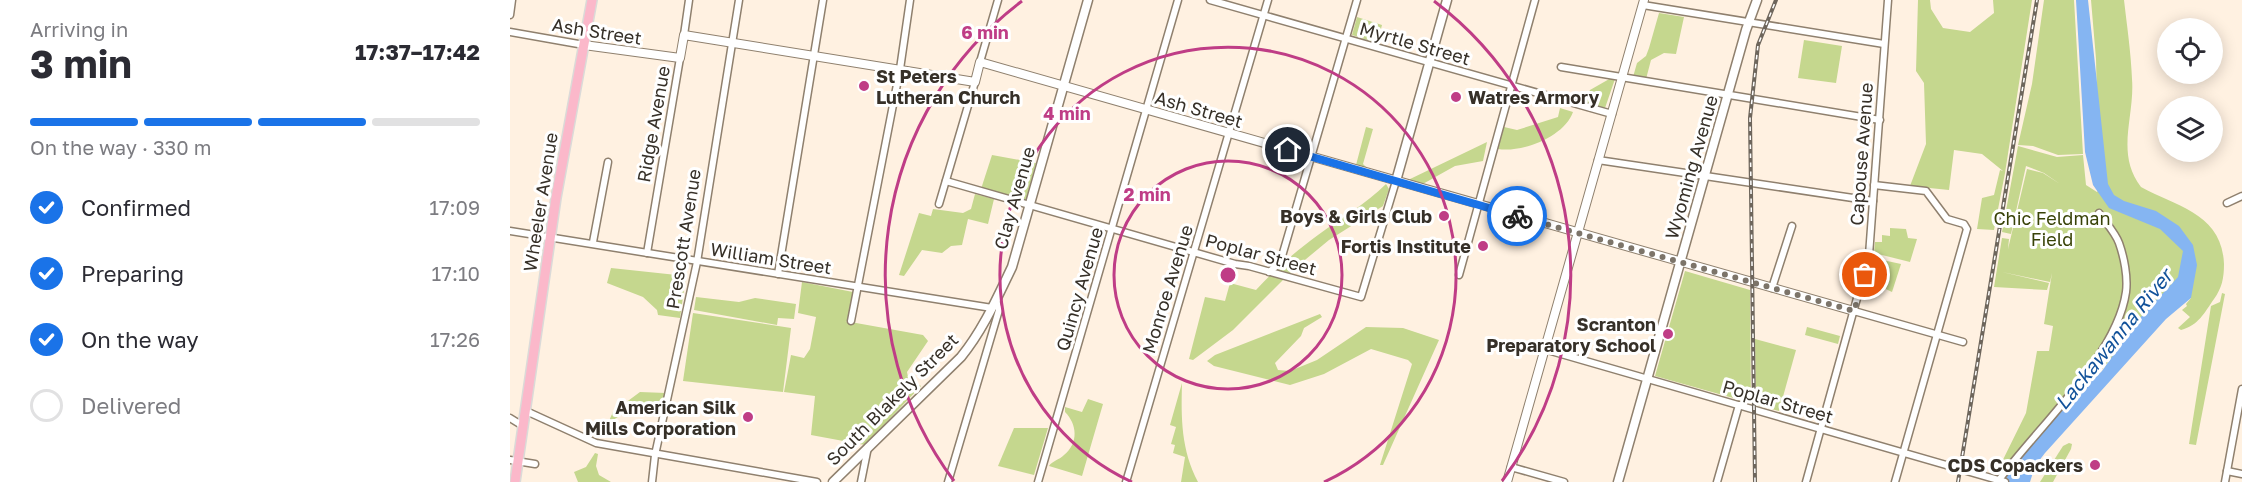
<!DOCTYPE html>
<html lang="en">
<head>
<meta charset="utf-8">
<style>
  body { margin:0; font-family:"Golos Text",sans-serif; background:#f7f7f7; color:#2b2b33; height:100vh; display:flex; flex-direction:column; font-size:22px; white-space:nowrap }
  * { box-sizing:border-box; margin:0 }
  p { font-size:20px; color:#7c7c81 }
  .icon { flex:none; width:33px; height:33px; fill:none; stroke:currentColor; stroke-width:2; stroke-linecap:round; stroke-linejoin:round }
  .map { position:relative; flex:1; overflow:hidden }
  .sheet { display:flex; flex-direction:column; background:#fff; width:510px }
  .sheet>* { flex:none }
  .controls { position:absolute; left:1647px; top:18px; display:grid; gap:12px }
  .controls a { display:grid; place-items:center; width:66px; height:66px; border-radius:50%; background:#fff; box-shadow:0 3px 15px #0003; font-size:30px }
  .pin { position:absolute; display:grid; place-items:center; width:51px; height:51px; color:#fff; margin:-26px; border:3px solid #fff; border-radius:50%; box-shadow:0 2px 6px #0007 }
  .courier { position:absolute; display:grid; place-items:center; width:60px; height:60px; margin:-30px; border:4px solid #1a73e8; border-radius:50%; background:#fff; color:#222; box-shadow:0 2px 8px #0007 }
  .head em { font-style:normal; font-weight:700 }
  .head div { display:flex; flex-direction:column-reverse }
  .head { display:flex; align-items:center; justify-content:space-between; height:102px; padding:0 30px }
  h1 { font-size:39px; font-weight:700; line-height:45px }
  .bar { display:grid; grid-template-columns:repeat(4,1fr); gap:9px 6px; align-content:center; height:72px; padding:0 30px }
  .bar i { height:8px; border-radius:4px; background:#e1e1e2 }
  .bar .active { background:#1a73e8 }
  .bar p { grid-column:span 4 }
  ol { padding:0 30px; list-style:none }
  li { display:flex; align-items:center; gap:18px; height:66px }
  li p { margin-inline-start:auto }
  li .icon { padding:6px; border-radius:50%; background:#1a73e8; color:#fff; stroke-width:4 }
  li:last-child { color:#7c7c81 }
  li i { width:33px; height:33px; border:3px solid #e1e1e2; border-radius:50% }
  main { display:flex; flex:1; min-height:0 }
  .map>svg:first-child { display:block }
  .green { fill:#c5d78e }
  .water { fill:#85b5f2 }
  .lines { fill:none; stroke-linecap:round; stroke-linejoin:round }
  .minor-casing { stroke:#8f806e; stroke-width:9 }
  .tertiary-casing { stroke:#8f806e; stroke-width:10 }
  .secondary-casing { stroke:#8f806e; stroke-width:11 }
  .primary-casing { stroke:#dbdad8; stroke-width:12 }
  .minor { stroke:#fff; stroke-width:6 }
  .tertiary { stroke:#fff; stroke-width:8 }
  .secondary { stroke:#fff; stroke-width:8 }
  .primary { stroke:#fbb8ca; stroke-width:9 }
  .rail-casing { stroke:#6e665c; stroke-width:4 }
  .rail { stroke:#fff; stroke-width:1.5; stroke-dasharray:4.5; stroke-linecap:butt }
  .done { stroke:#7c7469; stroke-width:6; stroke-dasharray:0 10.8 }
  .route { stroke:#1a73e8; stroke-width:8 }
  .ring { fill:none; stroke:#bf3d86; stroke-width:3 }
  .poi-dot { fill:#bf3d86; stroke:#fff; stroke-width:2 }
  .labels { text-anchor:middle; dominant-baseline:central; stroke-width:6; stroke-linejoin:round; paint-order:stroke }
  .street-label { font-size:18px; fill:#363028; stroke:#fff }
  .poi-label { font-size:18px; font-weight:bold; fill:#363028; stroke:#fff; text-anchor:end }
  .park-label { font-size:18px; fill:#384207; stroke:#fff }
  .water-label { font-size:20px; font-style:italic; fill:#12529a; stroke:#fff }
  .centre { fill:#bf3d86; stroke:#fff; stroke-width:3 }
  .ring-label { font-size:18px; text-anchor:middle; font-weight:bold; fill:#bf3d86; stroke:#fff; stroke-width:6; stroke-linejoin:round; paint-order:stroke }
</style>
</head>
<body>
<main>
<section class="sheet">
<div class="head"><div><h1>3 min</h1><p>Arriving in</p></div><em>17:37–17:42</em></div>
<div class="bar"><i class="active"></i><i class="active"></i><i class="active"></i><i></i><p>On the way · 330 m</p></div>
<ol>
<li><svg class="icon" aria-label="check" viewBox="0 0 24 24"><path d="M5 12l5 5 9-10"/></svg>Confirmed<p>17:09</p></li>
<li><svg class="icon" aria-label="check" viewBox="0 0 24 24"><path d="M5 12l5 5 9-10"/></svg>Preparing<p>17:10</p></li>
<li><svg class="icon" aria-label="check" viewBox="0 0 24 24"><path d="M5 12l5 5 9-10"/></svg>On the way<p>17:26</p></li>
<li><i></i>Delivered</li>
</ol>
</section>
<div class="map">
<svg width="1732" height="482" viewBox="0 0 1732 482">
  <rect width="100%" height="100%" fill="#fff1e1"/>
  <g class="green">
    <polygon points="1408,0 1420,0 1421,9 1433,28 1460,32 1484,13 1483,0 1522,0 1495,173 1484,230 1467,229 1472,198 1484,195 1490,170 1493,171 1472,154 1444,150 1439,190 1400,186 1416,144 1414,83 1406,71"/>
    <polygon points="1534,0 1564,0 1573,154 1548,155 1523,146 1508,145 1522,84"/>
    <path d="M 1581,0 L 1614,0 C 1617,26 1621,53 1622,79 C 1625,117 1605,153 1631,187 C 1668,207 1712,214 1714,264 C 1714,278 1712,288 1704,299 C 1694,313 1689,325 1671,330 L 1668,328 L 1680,317 L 1672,310 L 1677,306 L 1676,304 L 1681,298 L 1681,291 L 1608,351 L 1539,429 L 1499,482 L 1482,482 L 1516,413 L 1527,351 L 1539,351 L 1543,326 L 1534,324 L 1542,273 L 1540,282 L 1492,272 L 1539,283 L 1537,290 L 1484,287 L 1492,238 L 1499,239 L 1498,249 L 1517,169 L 1533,173 L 1550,184 L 1534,173 L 1516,166 L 1501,234 L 1492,232 L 1508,146 L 1547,157 L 1573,155 L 1576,185 L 1587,192 L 1589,190 L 1586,59 Z"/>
    <polygon points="1149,13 1174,17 1166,54 1154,53 1141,60 1136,79 1123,77 1127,63 1136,56 1139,48"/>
    <polygon points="847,17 872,25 867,43 842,35"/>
    <polygon points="1294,40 1332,46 1326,83 1288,78"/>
    <polygon points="1101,78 1105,79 1095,108 1074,102 1080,90"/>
    <path d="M 1050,108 L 1063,112 C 1055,136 1013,153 988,149 L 994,127 L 1007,130 L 1048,117 Z"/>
    <polygon points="856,127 863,129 853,164 857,168 846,165"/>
    <polygon points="977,142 973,161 945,166 911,185 898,180"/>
    <polygon points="482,155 526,163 516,200 471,189"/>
    <path d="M 876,184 L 879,189 L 873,206 L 819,240 L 784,269 L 723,330 L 683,360 L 679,359 L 695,297 L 715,301 L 720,283 L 746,290 C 764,270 786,251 808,235 C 831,218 856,204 876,184 Z"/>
    <polygon points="465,194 484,199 478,224 458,219 452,245 441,246 432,253 412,250 394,276 389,275 409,213 421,216 423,209 453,213 461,209"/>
    <polygon points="1380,228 1396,229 1398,238 1407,239 1400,262 1364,253 1365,242 1372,242 1372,235 1380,236"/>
    <polygon points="1368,259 1391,264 1382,292 1361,282"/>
    <polygon points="101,268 176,276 170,318 148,315 147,310 133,297 97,283"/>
    <polygon points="1175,271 1240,290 1241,403 1145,376"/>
    <polygon points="292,282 343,292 338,321 335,321 413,335 418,341 397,372 398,377 411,386 355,445 301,435 305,396 274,392 281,355 294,358 300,349 306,317 288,313"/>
    <polygon points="1712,293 1715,294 1686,445 1679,444 1701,306 1710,302"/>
    <polygon points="186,297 229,302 245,298 286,304 284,319 268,318 267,325 184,310"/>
    <polygon points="183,313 281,328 273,392 173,381"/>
    <polygon points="810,314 812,317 794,328 791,336 765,363 768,370 780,371 807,360 856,327 893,328 929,340 873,465 870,465 902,364 898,360 861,349 814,374 780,385 704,366 697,361 705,355"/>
    <polygon points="1297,327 1330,336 1328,344 1295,335"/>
    <polygon points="1245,339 1286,350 1269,411 1246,405"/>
    <path d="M 672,383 C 671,418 671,450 688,482 L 671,482 L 675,457 L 663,453 L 665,445 L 661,444 L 666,427 L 660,425 Z"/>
    <polygon points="130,392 156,393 149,413 121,409 98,423 103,412"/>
    <path d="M 578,399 L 593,404 L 572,476 L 539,466 C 542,461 549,460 554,455 C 569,443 567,424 555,412 L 555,407 L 572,412 Z"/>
    <polygon points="504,428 538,428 524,475 488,466"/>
    <polygon points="1559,443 1562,444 1561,449 1543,482 1530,482 1553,446"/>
    <polygon points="85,453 88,454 86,466 89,475 101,482 68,482 64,472 76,467"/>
  </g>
  <polygon class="water" points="1566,0 1578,0 1598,184 1604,195 1614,201 1646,211 1669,226 1683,245 1687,265 1681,298 1656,319 1535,453 1525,466 1520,482 1494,482 1502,467 1548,413 1592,371 1628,320 1668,277 1673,251 1650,229 1599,208 1583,185 1575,152"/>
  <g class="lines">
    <g class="minor-casing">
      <g id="minor">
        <polyline points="700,0 1102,114"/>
        <polyline points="1133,5 1374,44"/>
        <polyline points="0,15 2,0"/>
        <polyline points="0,32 74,45"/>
        <polyline points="174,35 179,0"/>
        <polyline points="470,62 488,0"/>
        <polyline points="1051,67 1370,120"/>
        <polyline points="1088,160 1363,201"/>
        <polyline points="436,181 725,264 739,266 851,297 886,181"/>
        <polyline points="1364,185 1416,191 1437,219 1454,224 1457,229 1385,482"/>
        <polyline points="1717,203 1732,196"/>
        <polyline points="429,204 465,82"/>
        <polyline points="0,231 482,308"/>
        <polyline points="83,242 98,162"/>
        <polyline points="137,253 170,58"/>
        <polyline points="759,272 770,263 847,0"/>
        <polyline points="268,274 313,0"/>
        <polyline points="949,275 1025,0"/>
        <polyline points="1262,288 1282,226"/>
        <polyline points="1344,311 1453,342"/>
        <polyline points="341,321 390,69 400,0"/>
        <polyline points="1034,349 1495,482"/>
        <polyline points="16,411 86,443 307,482"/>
        <polyline points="0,418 13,426"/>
        <polyline points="0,460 25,464"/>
        <polyline points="1001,467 1054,482"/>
        <polyline points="1717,471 1732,474"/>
        <path d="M 1489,480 C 1527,428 1607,356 1616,292 C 1618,277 1614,257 1609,243 C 1605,232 1595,222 1589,213"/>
        <polyline points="142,482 145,455 187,262 229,0"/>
        <polyline points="351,482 358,447"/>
        <polyline points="438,482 489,310 486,300"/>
        <polyline points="528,482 668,0"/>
        <polyline points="616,482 758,0"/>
        <polyline points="1207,482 1229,405"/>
        <polyline points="1296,482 1359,255 1378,0"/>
        <polyline points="1715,482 1732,389"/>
      </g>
    </g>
    <g class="tertiary-casing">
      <g id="tertiary">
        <polyline points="74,45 170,58 174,35 465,82 470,62 1344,311"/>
        <polyline points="997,482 1134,0"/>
      </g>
    </g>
    <g class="secondary-casing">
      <g id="secondary">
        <polyline points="886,181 937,0"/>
        <path d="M 323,482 L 451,357 C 473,330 487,298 502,267 L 578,0"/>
        <polyline points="1108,482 1236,30 1247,0"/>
      </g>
    </g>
    <g class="primary-casing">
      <polyline id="primary" points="5,482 46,198 82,0"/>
    </g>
    <use href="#minor" class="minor"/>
    <use href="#tertiary" class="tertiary"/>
    <use href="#secondary" class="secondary"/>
    <use href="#primary" class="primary"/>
    <g class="rail-casing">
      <g id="rail">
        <polyline points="1245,482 1240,118 1248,45 1266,0"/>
        <polyline points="1448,482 1527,0"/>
      </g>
    </g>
    <use href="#rail" class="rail"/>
  </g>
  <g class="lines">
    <polyline class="done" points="1007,216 1344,311 1355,275"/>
    <polyline class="route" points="778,150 1007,216"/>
  </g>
  <g class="ring">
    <circle cx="718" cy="275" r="114"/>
    <path d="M622 482A228 228 0 1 1 814 482"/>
    <path d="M444 481A343 343 0 0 1 512 1M924 1A343 343 0 0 1 992 481"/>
  </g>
  <g class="poi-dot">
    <circle cx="354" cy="86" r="6"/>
    <circle cx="946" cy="97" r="6"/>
    <circle cx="934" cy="216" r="6"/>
    <circle cx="973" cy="246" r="6"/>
    <circle cx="1158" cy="334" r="6"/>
    <circle cx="238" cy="417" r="6"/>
    <circle cx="1585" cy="465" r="6"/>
  </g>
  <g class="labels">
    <g class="street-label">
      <text transform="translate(87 31) rotate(9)">Ash Street</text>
      <text transform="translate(905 43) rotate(16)">Myrtle Street</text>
      <text transform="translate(689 109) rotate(16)">Ash Street</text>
      <text transform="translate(143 124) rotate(-80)">Ridge Avenue</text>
      <text transform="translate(1351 154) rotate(-86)">Capouse Avenue</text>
      <text transform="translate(1181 167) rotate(-74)">Wyoming Avenue</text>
      <text transform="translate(504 198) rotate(-74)">Clay Avenue</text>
      <text transform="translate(30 202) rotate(-81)">Wheeler Avenue</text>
      <text transform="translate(173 239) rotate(-81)">Prescott Avenue</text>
      <text transform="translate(751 254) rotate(15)">Poplar Street</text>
      <text transform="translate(261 258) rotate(9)">William Street</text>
      <text transform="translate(569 289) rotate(-74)">Quincy Avenue</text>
      <text transform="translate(657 289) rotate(-73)">Monroe Avenue</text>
      <text transform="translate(382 399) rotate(-45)">South Blakely Street</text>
      <text transform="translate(1268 401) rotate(16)">Poplar Street</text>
    </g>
    <g class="poi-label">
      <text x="366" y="76" text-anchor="start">St Peters<tspan x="366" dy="21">Lutheran Church</tspan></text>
      <text x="958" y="97" text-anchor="start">Watres Armory</text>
      <text x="922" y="216">Boys &amp; Girls Club</text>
      <text x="961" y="246">Fortis Institute</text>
      <text x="1146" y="324">Scranton<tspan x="1146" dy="21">Preparatory School</tspan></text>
      <text x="226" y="407">American Silk<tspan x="226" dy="21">Mills Corporation</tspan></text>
      <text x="1573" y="465">CDS Copackers</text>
    </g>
    <g class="park-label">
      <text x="1542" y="218">Chic Feldman<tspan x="1542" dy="21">Field</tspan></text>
    </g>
    <g class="water-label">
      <text transform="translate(1603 339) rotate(-51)">Lackawanna River</text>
    </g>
  </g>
  <circle cx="718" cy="275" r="9" class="centre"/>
  <g class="ring-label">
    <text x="475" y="39">6 min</text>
    <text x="557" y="120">4 min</text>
    <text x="637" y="201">2 min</text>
  </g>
</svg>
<div class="controls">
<a><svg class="icon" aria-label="locate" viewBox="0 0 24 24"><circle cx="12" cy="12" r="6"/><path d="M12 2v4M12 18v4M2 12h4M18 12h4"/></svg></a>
<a><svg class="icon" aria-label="layers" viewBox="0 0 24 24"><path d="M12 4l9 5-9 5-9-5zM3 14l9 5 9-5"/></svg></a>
</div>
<div class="pin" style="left:1355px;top:275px;background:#ea580c"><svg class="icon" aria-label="bag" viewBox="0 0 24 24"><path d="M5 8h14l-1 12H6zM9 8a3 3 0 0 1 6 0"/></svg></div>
<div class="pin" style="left:778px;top:150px;background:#1f2937"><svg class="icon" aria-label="home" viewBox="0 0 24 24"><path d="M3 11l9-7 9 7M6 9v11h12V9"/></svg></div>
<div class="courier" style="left:1007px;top:216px"><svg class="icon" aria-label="bike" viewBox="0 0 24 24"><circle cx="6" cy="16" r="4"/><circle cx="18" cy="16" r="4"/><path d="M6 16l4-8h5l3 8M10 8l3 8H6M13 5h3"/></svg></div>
</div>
</main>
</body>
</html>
